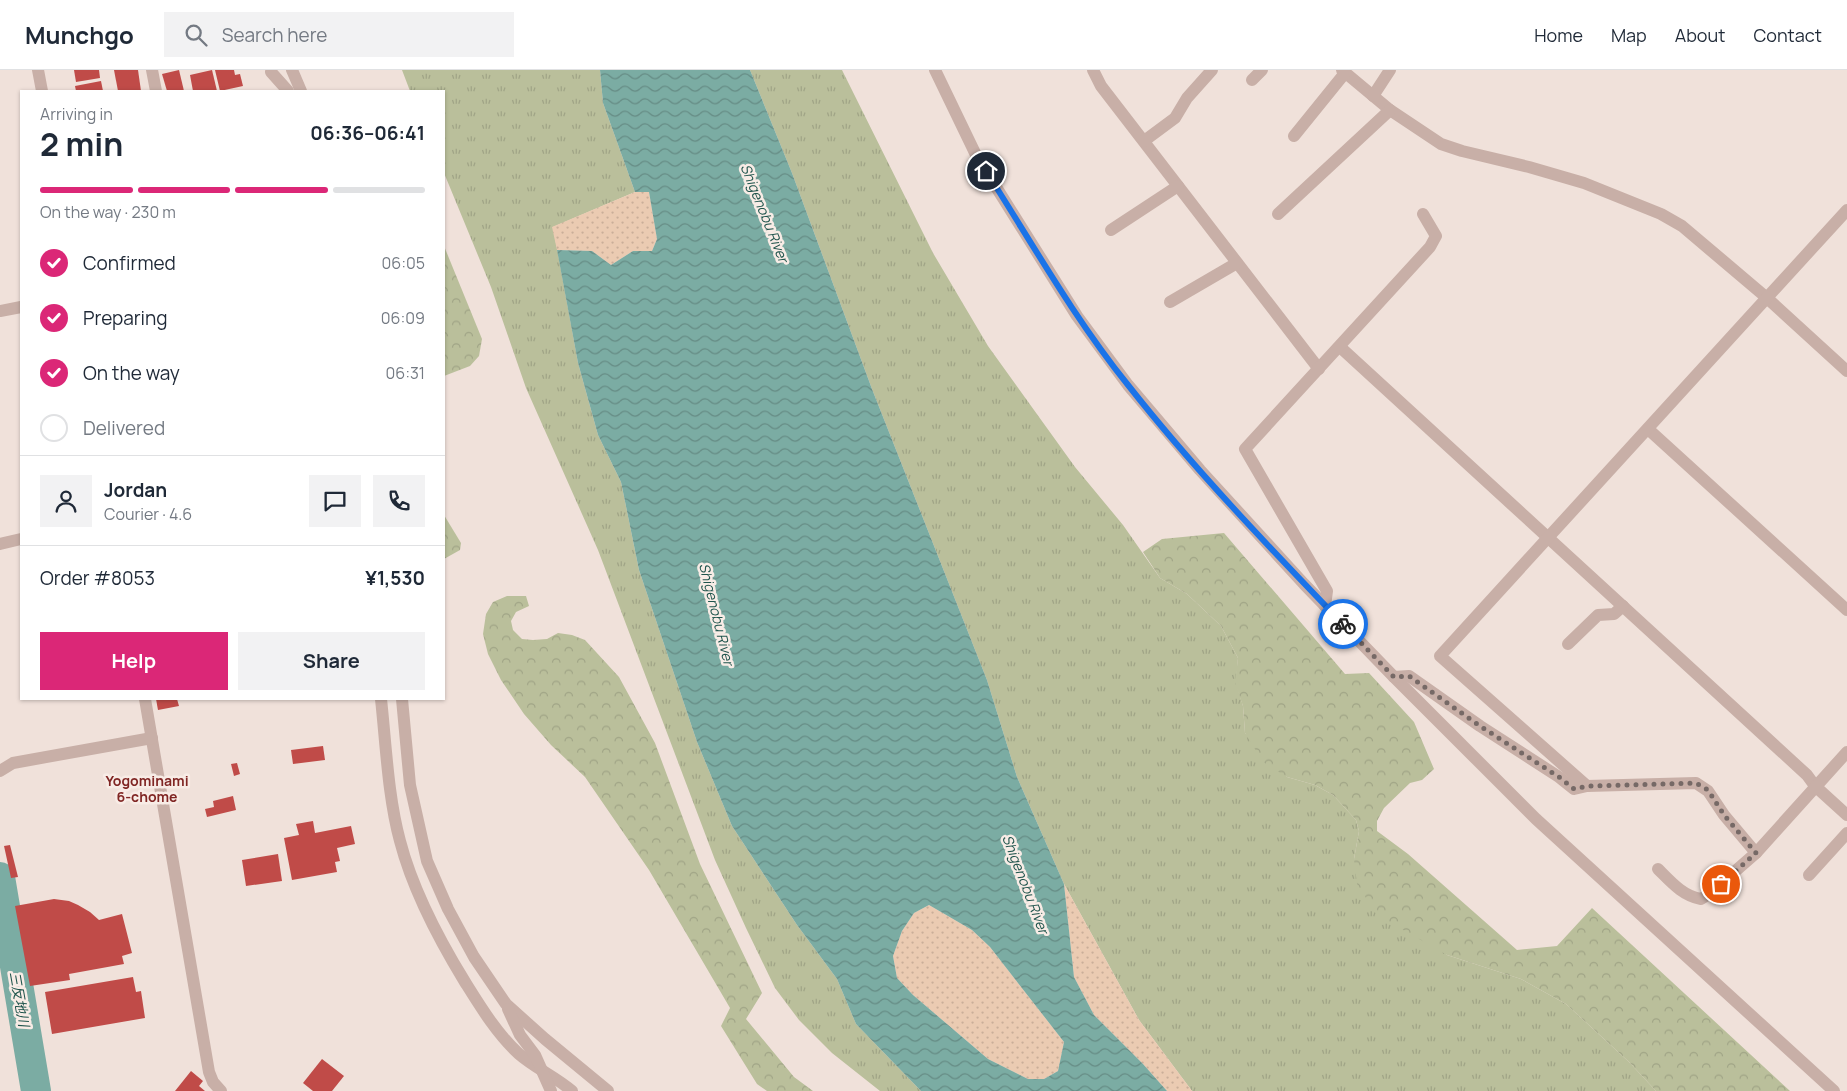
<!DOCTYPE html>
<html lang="en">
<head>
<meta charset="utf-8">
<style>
  body { margin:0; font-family:Manrope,"Noto Sans JP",sans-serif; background:#f2f2f3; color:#1f2937; height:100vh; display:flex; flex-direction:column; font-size:19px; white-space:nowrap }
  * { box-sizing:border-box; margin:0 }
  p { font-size:16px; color:#747a83 }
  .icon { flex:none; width:28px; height:28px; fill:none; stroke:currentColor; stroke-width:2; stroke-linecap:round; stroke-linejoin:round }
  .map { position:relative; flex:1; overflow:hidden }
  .panel { position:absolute; left:20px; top:20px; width:425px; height:610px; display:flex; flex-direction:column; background:#fff; border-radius:0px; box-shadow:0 1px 4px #0004 }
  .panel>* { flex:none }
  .pin { position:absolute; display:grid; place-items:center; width:42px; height:42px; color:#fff; margin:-21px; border:2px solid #fff; border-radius:50%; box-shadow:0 1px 5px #0007 }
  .courier { position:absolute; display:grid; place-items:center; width:50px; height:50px; margin:-25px; border:4px solid #1a73e8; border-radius:50%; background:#fff; color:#222; box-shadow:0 1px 6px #0007 }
  .head em { font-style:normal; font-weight:700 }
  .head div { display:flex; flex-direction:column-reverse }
  .head { display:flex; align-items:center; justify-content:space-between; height:85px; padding:0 20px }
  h1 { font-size:32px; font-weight:700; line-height:38px }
  .bar { display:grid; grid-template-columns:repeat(4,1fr); gap:8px 5px; align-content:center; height:60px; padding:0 20px }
  .bar i { height:6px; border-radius:4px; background:#e0e1e3 }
  .bar .current { background:#db2777 }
  .bar p { grid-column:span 4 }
  .line { display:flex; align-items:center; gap:12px; padding:0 20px; border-top:1px solid #e0e1e3 }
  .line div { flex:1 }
  .round { display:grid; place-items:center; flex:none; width:52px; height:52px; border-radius:0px; background:#f2f2f3 }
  ol { padding:0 20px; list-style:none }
  li { display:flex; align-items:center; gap:15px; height:55px }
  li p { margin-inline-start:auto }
  li .icon { padding:5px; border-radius:50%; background:#db2777; color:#fff; stroke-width:4 }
  li:last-child { color:#747a83 }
  li i { width:28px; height:28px; border:2px solid #e0e1e3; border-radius:50% }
  .cta { display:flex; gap:10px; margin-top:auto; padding:10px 20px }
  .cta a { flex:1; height:58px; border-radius:0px; background:#db2777; color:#fff; font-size:20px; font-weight:700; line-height:58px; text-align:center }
  .cta a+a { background:#f2f2f3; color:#1f2937 }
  header { display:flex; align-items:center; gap:30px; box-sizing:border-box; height:70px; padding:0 25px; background:#fff; border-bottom:1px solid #e0e1e3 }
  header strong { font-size:24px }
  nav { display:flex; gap:28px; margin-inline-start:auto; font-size:18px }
  .search { width:350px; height:45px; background:#f2f2f3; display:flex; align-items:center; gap:12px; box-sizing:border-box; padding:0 18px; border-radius:0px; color:#747a83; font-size:19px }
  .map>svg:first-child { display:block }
  .grass { fill:url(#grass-tufts) }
  .forest { fill:url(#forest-crowns) }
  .sand { fill:url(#sand-dots) }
  .water { fill:url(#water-waves); fill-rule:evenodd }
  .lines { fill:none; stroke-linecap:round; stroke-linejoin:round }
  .river { stroke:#7baca3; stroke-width:30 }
  .building { fill:#c04b48 }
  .minor { stroke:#c8afa7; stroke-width:12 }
  .done { stroke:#766966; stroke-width:5; stroke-dasharray:0 9 }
  .route { stroke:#1a73e8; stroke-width:6 }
  .labels { text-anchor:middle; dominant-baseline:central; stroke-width:5; stroke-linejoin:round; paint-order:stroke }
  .water-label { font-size:14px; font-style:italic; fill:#1f544c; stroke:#f8ece6 }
  .neighbourhood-label { font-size:14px; font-weight:bold; fill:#802624; stroke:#f8ece6 }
</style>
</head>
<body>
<header>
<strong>Munchgo</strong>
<div class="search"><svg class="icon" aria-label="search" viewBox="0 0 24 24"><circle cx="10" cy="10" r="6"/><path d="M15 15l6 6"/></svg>Search here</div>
<nav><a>Home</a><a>Map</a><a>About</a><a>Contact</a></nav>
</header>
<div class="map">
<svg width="1847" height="1021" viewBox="0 0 1847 1021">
  <defs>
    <pattern id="grass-tufts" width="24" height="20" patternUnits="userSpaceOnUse" patternTransform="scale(1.25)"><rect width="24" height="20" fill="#babf9b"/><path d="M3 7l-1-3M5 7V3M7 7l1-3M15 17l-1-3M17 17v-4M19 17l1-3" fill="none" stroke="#a0a486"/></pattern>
    <pattern id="forest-crowns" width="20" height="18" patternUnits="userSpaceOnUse" patternTransform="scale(1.25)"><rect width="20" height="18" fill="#babf9b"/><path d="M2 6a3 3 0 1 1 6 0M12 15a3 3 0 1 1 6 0" fill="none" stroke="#a0a486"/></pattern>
    <pattern id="sand-dots" width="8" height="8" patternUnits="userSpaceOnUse" patternTransform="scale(1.25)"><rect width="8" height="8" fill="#ebcbb2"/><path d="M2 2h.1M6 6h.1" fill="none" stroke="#caae99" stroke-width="1.8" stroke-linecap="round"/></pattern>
    <pattern id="water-waves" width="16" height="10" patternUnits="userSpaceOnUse" patternTransform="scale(1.25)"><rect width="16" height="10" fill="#7baca3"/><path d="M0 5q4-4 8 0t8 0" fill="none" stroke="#668c85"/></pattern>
  </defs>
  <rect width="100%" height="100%" fill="#f0e1da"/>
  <g class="grass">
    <polygon points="402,0 600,0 603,33 635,122 553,157 578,293 598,365 621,412 639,500 697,672 732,756 797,855 837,909 856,954 921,1021 880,1021 832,983 799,950 775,918 746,858 715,790 598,480 526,318 491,217 444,103 444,21 410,21"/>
    <polygon points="750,0 842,0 933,183 988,276 1075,397 1123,455 1160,508 1187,524 1221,556 1238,588 1236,613 1243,636 1245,663 1287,707 1315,715 1333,725 1356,750 1359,761 1354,789 1447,885 1521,909 1566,934 1629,992 1656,1021 1192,1021 1139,950 1064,814 1017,707 987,610 872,319 792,103"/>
  </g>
  <g class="forest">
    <polygon points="444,176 482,269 479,286 470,296 444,306"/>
    <polygon points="444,445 461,473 460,480 444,489"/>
    <polygon points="1224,463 1345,604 1369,603 1414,652 1434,699 1422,710 1410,713 1384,738 1377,751 1377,761 1408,784 1517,880 1557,876 1592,838 1790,1021 1656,1021 1629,992 1566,934 1521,909 1447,885 1377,845 1357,814 1354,789 1359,761 1356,750 1333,725 1315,715 1287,707 1263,692 1245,663 1243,636 1235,613 1238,588 1221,556 1187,524 1160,508 1143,482 1162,469"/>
    <polygon points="507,526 526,526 529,536 516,542 511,551 513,560 522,569 533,570 547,569 558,563 572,565 585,570 619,607 655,673 700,794 762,923 746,949 794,1007 813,1021 767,1021 757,1014 721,956 730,938 649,800 585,707 551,675 524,644 501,610 488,584 483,564 486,544 493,532"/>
  </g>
  <g class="sand">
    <polygon points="635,122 649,122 657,169 652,181 633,181 611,195 592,181 557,180 552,157"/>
    <polygon points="1064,814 1139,950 1192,1021 1167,1021 1143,994 1094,945 1074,907"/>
    <polygon points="929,835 972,860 990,877 1064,972 1058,1001 1044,1009 1028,1009 988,989 913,925 897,908 893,886 902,861 914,843"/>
  </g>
  <path class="water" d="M 600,0 L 750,0 L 792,103 L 872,319 L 987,610 L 1017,707 L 1064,814 L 1074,907 L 1094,945 L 1143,994 L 1167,1021 L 921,1021 L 856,954 L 837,909 L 797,855 L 732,756 L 697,672 L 639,500 L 621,412 L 598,365 L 578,293 L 557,180 L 592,181 L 611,195 L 633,181 L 652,181 L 657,169 L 649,122 L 635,122 L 603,33 ZM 929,835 L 972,860 L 990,877 L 1064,972 L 1058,1001 L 1044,1009 L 1028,1009 L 988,989 L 913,925 L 897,908 L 893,886 L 902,861 L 914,843 Z"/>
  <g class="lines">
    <polyline class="river" points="0,807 36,1021"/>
  </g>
  <g class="building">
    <polygon points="74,0 99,0 100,8 76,12"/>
    <polygon points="114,0 138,0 141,21 118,21"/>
    <polygon points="179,0 184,21 167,21 162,4"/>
    <polygon points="212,0 217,21 193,21 190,5"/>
    <polygon points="215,0 234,0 235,5 240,4 243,16 220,21"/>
    <polygon points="101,11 103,21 76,21 75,16"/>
    <polygon points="156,629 177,629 179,636 158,640"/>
    <polygon points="323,676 325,690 293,694 291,680"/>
    <polygon points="237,693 240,704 234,706 231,694"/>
    <polygon points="233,726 236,740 207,747 205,739 214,737 213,731"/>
    <polygon points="313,751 315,763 351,756 355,774 337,778 340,791 335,792 337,802 292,810 284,768 299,765 296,754"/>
    <polygon points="10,775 18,807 11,808 4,776"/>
    <polygon points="278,784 282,811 246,816 242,790"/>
    <polygon points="54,829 69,831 78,835 90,842 99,850 122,844 132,883 122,886 124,894 69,904 70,910 30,916 15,836"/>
    <polygon points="133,907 136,922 141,921 145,948 52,964 45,922"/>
    <polygon points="322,989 344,1006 332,1021 313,1021 303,1013"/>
    <polygon points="191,1001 203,1011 199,1016 205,1021 175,1021"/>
  </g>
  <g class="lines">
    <g class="minor">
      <polyline points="38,0 42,21"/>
      <polyline points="152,0 156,21"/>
      <polyline points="292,0 301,21"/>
      <polyline points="935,0 976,85 1077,246 1128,315 1200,400 1304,514 1394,607 1536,749 1834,1021"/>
      <polyline points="1093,0 1101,16 1319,299"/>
      <polyline points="1342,0 1390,40 1441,74 1462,81 1529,97 1584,113 1661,144 1682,156 1767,228 1847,301"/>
      <polyline points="271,2 288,21"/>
      <polyline points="1252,10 1262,0"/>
      <polyline points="1373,26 1390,0"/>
      <polyline points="1294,66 1345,3"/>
      <polyline points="1144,71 1175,48 1187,28 1212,0"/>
      <polyline points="1278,144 1390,40"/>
      <polyline points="1111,160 1178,116"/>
      <polyline points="1170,232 1237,193"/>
      <polyline points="0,241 21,237"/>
      <polyline points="1340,277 1807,705 1815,716 1847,745"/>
      <polyline points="1648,359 1847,540"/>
      <polyline points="0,474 21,469"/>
      <polyline points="1325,536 1327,521 1245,379 1430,177 1436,166 1423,144"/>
      <polyline points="1568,574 1598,545 1614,544 1623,536"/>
      <polyline points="1394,607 1409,606 1480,656 1559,707 1574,719 1587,716 1696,713 1708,721 1724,745 1756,783"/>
      <polyline points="145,629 209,1002 213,1012 221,1021"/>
      <path d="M 381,629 C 386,675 388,727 400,771 C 413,821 438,868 465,912 C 480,936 497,964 519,984 C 535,998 556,1007 572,1021"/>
      <polyline points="402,629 410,715 427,791 448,839 474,887 506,934 545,969 608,1021"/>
      <polyline points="0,701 13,693 152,668"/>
      <polyline points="1587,716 1440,586 1847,140"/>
      <path d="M 1658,799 C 1671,812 1683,826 1701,829 L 1709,824 L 1756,783 L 1847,682"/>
      <polyline points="1809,805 1847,763"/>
      <polyline points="508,939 520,965 535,985 551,1021"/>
    </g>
  </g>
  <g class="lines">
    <polyline class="done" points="1343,554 1394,607 1409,606 1480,656 1559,707 1574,719 1587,716 1696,713 1708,720 1724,745 1756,783 1721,814"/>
    <path class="route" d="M 986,101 C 1032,173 1074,248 1128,315 C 1194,399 1269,477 1343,554"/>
  </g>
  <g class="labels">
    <g class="water-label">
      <text transform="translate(765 143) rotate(68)">Shigenobu River</text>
      <text transform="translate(717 544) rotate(76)">Shigenobu River</text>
      <text transform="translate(1026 814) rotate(69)">Shigenobu River</text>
      <text transform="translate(20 929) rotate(80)">三反地川</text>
    </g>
    <g class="neighbourhood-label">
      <text x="147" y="710">Yogominami<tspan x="147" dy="16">6-chome</tspan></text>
    </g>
  </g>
</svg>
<div class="pin" style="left:1721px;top:814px;background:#ea580c"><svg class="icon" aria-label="bag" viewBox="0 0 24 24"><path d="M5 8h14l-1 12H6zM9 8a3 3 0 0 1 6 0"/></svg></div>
<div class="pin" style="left:986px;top:101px;background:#1f2937"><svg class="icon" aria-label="home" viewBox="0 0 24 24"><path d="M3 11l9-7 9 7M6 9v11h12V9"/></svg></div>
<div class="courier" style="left:1343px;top:554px"><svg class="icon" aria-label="bike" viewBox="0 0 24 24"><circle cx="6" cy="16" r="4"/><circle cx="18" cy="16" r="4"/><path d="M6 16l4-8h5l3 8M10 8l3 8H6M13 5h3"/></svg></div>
<section class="panel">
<div class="head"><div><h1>2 min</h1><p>Arriving in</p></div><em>06:36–06:41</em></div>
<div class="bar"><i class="current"></i><i class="current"></i><i class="current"></i><i></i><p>On the way · 230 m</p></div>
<ol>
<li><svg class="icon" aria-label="check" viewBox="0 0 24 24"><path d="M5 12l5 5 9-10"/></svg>Confirmed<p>06:05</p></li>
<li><svg class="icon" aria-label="check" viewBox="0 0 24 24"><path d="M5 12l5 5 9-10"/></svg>Preparing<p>06:09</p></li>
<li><svg class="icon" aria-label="check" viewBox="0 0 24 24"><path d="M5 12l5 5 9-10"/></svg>On the way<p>06:31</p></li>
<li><i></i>Delivered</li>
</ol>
<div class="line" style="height:90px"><a class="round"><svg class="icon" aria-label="person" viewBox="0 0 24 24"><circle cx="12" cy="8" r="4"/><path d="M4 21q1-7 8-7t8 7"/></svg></a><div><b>Jordan</b><p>Courier · 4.6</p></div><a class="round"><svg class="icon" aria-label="chat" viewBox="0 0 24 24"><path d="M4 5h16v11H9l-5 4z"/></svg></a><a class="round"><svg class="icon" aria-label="phone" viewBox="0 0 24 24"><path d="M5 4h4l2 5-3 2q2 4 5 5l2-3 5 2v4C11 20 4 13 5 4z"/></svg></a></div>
<div class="line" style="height:65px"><div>Order #8053</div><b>¥1,530</b></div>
<div class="cta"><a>Help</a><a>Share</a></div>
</section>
</div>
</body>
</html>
